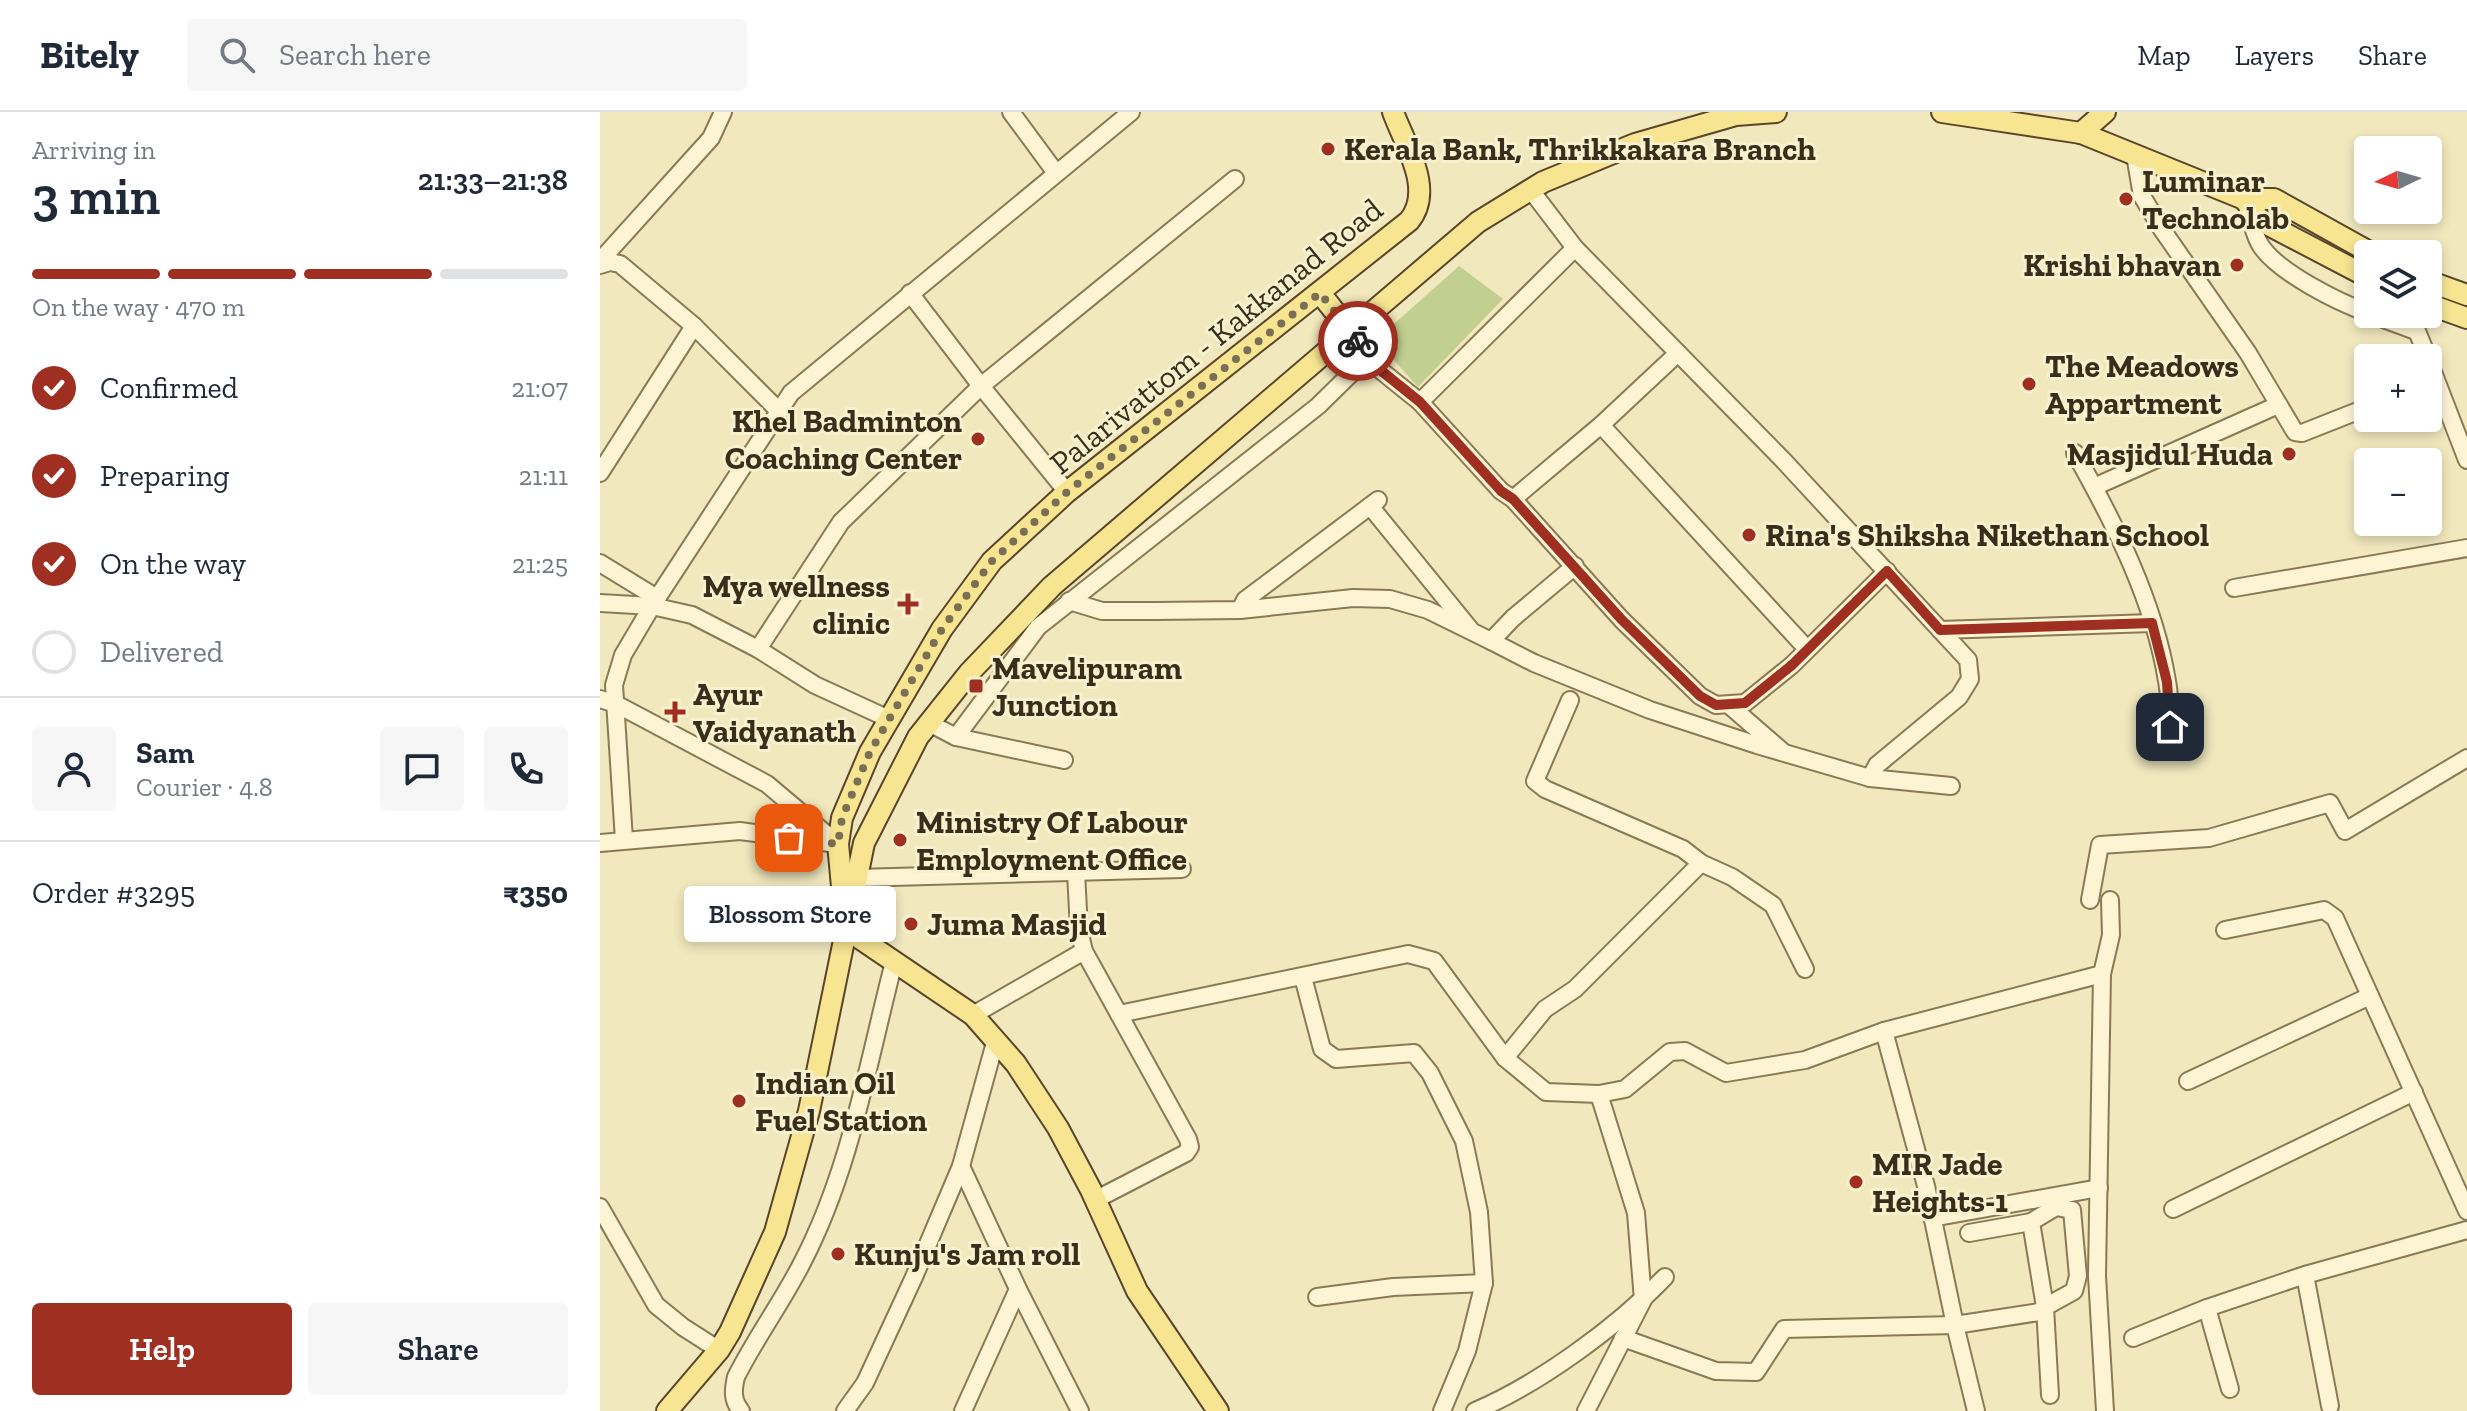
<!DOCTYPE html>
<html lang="en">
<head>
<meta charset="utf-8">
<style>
  body { margin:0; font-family:"Zilla Slab",serif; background:#f6f6f7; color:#1f2937; height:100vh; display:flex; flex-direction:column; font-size:30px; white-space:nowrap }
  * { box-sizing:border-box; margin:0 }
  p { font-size:26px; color:#747a83 }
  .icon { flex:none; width:44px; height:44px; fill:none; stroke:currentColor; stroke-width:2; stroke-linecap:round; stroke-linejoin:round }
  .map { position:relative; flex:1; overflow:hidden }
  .drawer { display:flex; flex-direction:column; background:#fff; width:600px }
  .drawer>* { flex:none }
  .needle { width:52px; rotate:265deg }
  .fabs { position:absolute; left:1754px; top:24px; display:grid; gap:16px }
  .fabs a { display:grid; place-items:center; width:88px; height:88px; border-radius:8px; background:#fff; box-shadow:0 4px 12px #0003; font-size:40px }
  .pin { position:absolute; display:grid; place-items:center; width:68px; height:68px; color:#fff; margin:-34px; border-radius:16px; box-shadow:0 4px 12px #0006 }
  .courier { position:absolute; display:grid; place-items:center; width:80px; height:80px; margin:-40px; border:6px solid #9f2f20; border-radius:50%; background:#fff; color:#222; box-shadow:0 2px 10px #0007 }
  .bubble { position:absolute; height:56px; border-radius:8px; background:#fff; box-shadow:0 4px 12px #0003; font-size:26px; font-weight:600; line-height:56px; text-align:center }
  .summary em { font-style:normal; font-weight:600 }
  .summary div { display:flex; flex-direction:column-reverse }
  .summary { display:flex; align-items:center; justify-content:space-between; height:136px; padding:0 32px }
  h1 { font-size:52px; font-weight:600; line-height:60px }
  .bar { display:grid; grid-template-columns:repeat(4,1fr); gap:12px 8px; align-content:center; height:96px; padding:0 32px }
  .bar i { height:10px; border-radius:6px; background:#e0e1e3 }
  .bar .on { background:#9f2f20 }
  .bar p { grid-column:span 4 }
  .line { display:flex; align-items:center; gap:20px; padding:0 32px; border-top:2px solid #e0e1e3 }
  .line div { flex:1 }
  .round { display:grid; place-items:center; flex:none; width:84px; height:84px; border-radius:8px; background:#f6f6f7 }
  ol { padding:0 32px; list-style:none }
  li { display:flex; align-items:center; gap:24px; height:88px }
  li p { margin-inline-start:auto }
  li .icon { padding:8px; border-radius:50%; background:#9f2f20; color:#fff; stroke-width:4 }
  li:last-child { color:#747a83 }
  li i { width:44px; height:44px; border:4px solid #e0e1e3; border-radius:50% }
  .button { display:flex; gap:16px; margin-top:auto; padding:16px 32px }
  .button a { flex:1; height:92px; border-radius:8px; background:#9f2f20; color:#fff; font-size:32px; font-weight:600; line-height:92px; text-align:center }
  .button a+a { background:#f6f6f7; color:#1f2937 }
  header { display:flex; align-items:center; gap:48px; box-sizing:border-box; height:112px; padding:0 40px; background:#fff; border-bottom:2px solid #e0e1e3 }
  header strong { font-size:38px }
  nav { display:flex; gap:44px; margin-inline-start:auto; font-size:28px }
  .search { width:560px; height:72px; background:#f6f6f7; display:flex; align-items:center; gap:20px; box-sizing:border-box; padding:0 28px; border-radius:8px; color:#747a83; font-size:30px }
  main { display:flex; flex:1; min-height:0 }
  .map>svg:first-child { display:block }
  .green { fill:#c1d091 }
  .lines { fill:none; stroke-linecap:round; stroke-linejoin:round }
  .minor-casing { stroke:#8b7955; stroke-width:20 }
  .major-casing { stroke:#58452a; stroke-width:24 }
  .minor { stroke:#fcf4d2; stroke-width:16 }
  .major { stroke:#f8e592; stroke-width:20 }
  .done { stroke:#796f54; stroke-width:8; stroke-dasharray:0 14.4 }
  .route { stroke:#9f2f20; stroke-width:10 }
  .poi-dot { fill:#9f2f20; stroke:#f8f1ce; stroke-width:3 }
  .labels { text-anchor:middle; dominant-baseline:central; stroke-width:6; stroke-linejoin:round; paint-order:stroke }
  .poi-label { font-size:32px; font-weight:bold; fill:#392e1b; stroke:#f8f1ce; text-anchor:start }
  .street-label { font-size:32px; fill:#392e1b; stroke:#f8f1ce }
</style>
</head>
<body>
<header>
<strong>Bitely</strong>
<div class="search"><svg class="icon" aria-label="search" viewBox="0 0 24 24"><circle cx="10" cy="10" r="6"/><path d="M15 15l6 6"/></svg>Search here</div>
<nav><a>Map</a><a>Layers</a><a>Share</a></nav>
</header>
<main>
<section class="drawer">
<div class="summary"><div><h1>3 min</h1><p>Arriving in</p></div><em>21:33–21:38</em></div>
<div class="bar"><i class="on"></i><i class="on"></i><i class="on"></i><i></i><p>On the way · 470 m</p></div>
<ol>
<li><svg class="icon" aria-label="check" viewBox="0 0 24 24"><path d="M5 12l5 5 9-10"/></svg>Confirmed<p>21:07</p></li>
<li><svg class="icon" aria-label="check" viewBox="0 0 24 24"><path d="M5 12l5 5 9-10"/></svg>Preparing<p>21:11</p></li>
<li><svg class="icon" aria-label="check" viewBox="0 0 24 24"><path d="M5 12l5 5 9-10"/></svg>On the way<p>21:25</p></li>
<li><i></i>Delivered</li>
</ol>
<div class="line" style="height:144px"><a class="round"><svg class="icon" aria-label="person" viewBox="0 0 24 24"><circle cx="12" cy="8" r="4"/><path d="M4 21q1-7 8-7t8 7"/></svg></a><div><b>Sam</b><p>Courier · 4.8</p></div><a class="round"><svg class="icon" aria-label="chat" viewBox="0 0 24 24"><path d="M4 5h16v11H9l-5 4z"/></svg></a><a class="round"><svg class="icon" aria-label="phone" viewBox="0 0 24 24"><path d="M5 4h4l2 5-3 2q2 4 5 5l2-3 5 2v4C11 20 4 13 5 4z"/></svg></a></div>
<div class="line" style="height:104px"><div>Order #3295</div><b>₹350</b></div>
<div class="button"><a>Help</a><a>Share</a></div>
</section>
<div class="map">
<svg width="1867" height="1299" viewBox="0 0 1867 1299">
  <rect width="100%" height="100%" fill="#f1e8be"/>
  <polygon class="green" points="859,154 903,187 818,275 776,228"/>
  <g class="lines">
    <g class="minor-casing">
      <g id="minor">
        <polyline points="411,0 456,61"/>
        <polyline points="1535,43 1542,84 1561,116 1648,241 1695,320 1702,321 1768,295"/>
        <polyline points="930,77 975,136 1183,348 1368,548 1370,567 1359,585 1277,653 1270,666"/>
        <path d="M 1648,98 C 1652,109 1654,124 1661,134 C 1679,161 1738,190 1768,201"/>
        <polyline points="0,149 111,26 123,0"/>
        <polyline points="0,153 10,150 20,152 94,214 179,299"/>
        <polyline points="310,181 381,274 467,380"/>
        <polyline points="1770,202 1816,219"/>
        <polyline points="1810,202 1828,246"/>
        <polyline points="751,220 779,257 820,290 901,379 913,387 1022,508 1100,584 1116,593 1145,591 1192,553 1287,459"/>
        <polyline points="1828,247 1867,348"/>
        <polyline points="820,290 975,136"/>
        <polyline points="1001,313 1207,537"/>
        <path d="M 1475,341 C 1515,412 1554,489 1567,569 C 1571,591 1570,615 1571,637"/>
        <polyline points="0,361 94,214"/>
        <polyline points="1494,375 1678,293"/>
        <polyline points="913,387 1001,313 1078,241"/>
        <polyline points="770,394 870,517"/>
        <polyline points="0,451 57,486"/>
        <polyline points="1634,476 1867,436"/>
        <polyline points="469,489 502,499 556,499 640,498 753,486 790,487 828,498 891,529 913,506 975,454"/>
        <polyline points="0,491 52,494 92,503 158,537 215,573 289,607"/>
        <polyline points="640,498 645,488 778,388"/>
        <polyline points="1340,518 1552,511"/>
        <polyline points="891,529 934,551 1050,598 1157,633 1270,666 1351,674"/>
        <polyline points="158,537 241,410 381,274 635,67"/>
        <polyline points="0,587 16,592 167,672 238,732"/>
        <polyline points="970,588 935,669 945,677 1083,737 1101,751"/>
        <polyline points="1129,593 1182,639"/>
        <polyline points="329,611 356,625 438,515 718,294 769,244"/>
        <polyline points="356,625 464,648"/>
        <polyline points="24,728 14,573 23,543 52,494 191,281 531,0"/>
        <polyline points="0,731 140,719 237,732"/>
        <polyline points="476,760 479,818 484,839 588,1027 590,1035 586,1041 495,1088"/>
        <polyline points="257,766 582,757"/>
        <polyline points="1490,788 1500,733 1609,726 1730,691 1745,719 1867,646"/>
        <polyline points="1625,818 1724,798 1735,806 1867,1099"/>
        <polyline points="703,865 722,937 736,947 814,941 830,961 864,1029 879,1100 884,1171 867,1239 842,1299"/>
        <polyline points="519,902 808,842 834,849 905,946 946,980 999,982 1025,977 1070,940 1085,939 1126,961 1205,948 1284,919 1502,862"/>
        <polyline points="373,903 484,839"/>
        <polyline points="1284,919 1326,1074 1355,1213 1439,1200 1445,1195 1431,1110 1369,1121"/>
        <polyline points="905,946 945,897 975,877 1101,751 1132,765 1173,793 1205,857"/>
        <polyline points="1588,969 1770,884"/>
        <polyline points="361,1054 418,1177 480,1299"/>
        <polyline points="0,1095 56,1193 83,1215 119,1238"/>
        <polyline points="1573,1097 1814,980"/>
        <polyline points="1332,1106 1499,1076"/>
        <polyline points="1431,1110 1456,1095 1472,1098 1478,1164 1474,1179 1445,1195 1450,1283"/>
        <polyline points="1705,1163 1730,1294"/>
        <polyline points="717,1185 793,1175 884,1171"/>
        <polyline points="1607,1196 1630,1277"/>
        <polyline points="1023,1226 1116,1259 1156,1260 1184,1217 1355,1213 1376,1299"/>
        <polyline points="1533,1226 1607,1196 1705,1163 1867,1118"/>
        <path d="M 141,1299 C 132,1288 133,1278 136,1265 C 156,1225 183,1189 203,1149 C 251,1056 268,950 294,850"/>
        <polyline points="245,1299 265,1271 314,1165 361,1054 396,927"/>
        <polyline points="363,1299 418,1177"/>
        <path d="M 875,1299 C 939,1272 1017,1215 1065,1165"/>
        <polyline points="986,1299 1043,1188 1036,1101 999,982"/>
        <polyline points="1505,1299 1497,1164 1502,862 1511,823 1510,788"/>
      </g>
    </g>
    <g class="major-casing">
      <g id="major">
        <polyline points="1342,0 1481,21 1644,87 1674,87 1773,142"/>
        <polyline points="1481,21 1505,0"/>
        <polyline points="1644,87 1661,109 1768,165"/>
        <polyline points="1828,169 1867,183"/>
        <polyline points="720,181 751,220"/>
        <polyline points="1828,192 1867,206"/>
        <polyline points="67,1299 119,1238 130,1220 175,1120 209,999 264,731 318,625 369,561 452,474 878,110 943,70 1035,32 1136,3 1176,0"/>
        <path d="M 618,1299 L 537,1179 L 491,1078 L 458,1016 L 416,952 L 373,903 L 246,817 L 238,732 L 242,706 L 270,640 L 342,517 L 392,449 L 467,380 L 809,109 C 835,78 805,33 793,0"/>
      </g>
    </g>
    <use href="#minor" class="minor"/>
    <use href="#major" class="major"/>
  </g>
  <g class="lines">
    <polyline class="done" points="189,726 238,732 242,706 270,640 342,517 392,449 467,380 720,181 758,229"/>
    <polyline class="route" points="758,229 779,257 820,290 901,379 913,387 1022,508 1100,584 1116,593 1145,591 1192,553 1287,459 1340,518 1552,511 1567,570 1570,615"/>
  </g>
  <g class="poi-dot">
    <circle cx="728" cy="37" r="8"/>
    <circle cx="1526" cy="87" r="8"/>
    <circle cx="1637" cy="153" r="8"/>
    <circle cx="1429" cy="272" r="8"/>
    <circle cx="378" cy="327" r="8"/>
    <circle cx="1689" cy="342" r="8"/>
    <circle cx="1149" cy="423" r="8"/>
    <path d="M304 480h8v8h8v8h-8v8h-8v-8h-8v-8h8z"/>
    <rect x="368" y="566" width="16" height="16" rx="4"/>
    <path d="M71 588h8v8h8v8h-8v8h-8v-8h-8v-8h8z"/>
    <circle cx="300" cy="728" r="8"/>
    <circle cx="311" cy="812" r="8"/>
    <circle cx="139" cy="989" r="8"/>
    <circle cx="1256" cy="1070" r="8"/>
    <circle cx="238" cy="1142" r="8"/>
  </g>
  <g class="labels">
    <g class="poi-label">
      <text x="744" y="37">Kerala Bank, Thrikkakara Branch</text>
      <text x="1542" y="69">Luminar<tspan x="1542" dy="37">Technolab</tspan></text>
      <text x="1621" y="153" text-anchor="end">Krishi bhavan</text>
      <text x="1445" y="254">The Meadows<tspan x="1445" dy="37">Appartment</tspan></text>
      <text x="362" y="309" text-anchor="end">Khel Badminton<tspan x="362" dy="37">Coaching Center</tspan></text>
      <text x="1673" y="342" text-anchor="end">Masjidul Huda</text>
      <text x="1165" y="423">Rina's Shiksha Nikethan School</text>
      <text x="290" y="474" text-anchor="end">Mya wellness<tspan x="290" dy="37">clinic</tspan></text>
      <text x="392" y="556">Mavelipuram<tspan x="392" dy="37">Junction</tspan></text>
      <text x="93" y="582">Ayur<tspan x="93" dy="37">Vaidyanath</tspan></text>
      <text x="316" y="710">Ministry Of Labour<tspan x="316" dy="37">Employment Office</tspan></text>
      <text x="327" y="812">Juma Masjid</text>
      <text x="155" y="971">Indian Oil<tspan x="155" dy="37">Fuel Station</tspan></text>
      <text x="1272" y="1052">MIR Jade<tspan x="1272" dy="37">Heights-1</tspan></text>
      <text x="254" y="1142">Kunju's Jam roll</text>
    </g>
    <g class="street-label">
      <text transform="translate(616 224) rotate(-39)">Palarivattom - Kakkanad Road</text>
    </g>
  </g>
</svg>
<div class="fabs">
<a><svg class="needle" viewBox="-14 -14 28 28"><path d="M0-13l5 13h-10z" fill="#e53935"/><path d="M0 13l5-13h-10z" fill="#747a83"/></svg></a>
<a><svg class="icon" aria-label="layers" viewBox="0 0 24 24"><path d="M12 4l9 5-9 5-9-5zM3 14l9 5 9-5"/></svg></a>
<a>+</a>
<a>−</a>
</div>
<div class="pin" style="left:189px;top:726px;background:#ea580c"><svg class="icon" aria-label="bag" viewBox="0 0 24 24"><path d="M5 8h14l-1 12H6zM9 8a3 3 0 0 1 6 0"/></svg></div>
<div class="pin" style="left:1570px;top:615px;background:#1f2937"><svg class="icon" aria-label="home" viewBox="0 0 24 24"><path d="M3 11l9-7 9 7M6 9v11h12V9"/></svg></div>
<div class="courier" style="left:758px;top:229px"><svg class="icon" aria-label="bike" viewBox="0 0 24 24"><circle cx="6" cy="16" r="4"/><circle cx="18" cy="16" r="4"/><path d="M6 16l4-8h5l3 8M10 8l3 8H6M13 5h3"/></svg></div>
<div class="bubble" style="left:84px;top:774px;width:212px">Blossom Store</div>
</div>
</main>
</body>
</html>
